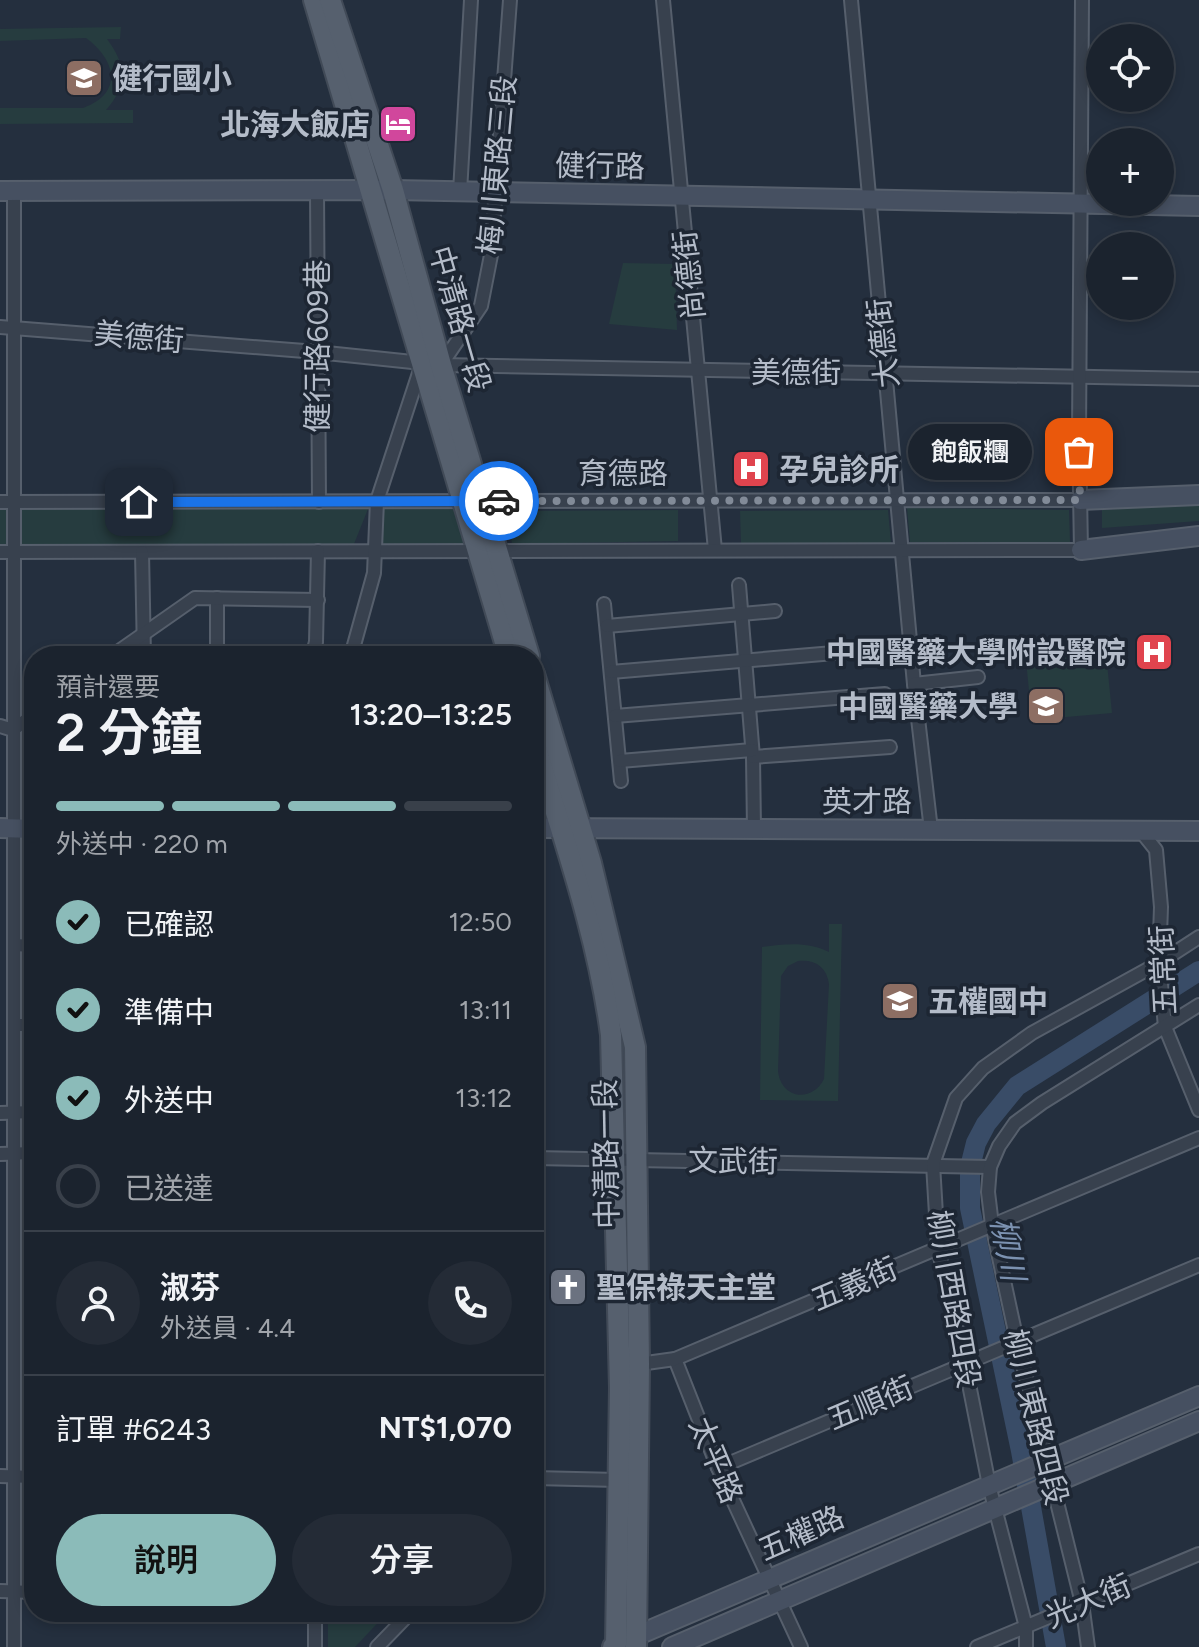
<!DOCTYPE html>
<html lang="zh-TW">
<head>
<meta charset="utf-8">
<style>
  body { margin:0; font-family:Figtree,"Noto Sans TC",sans-serif; background:#242b36; color:#f1f3f6; height:100vh; display:flex; flex-direction:column; font-size:30px; white-space:nowrap }
  * { box-sizing:border-box; margin:0 }
  p { font-size:26px; color:#a0a4aa }
  .icon { flex:none; width:44px; height:44px; fill:none; stroke:currentColor; stroke-width:2; stroke-linecap:round; stroke-linejoin:round }
  .map { position:relative; flex:1; overflow:hidden }
  .panel { position:absolute; left:24px; top:646px; width:520px; height:976px; display:flex; flex-direction:column; background:#1b232e; border-radius:32px; box-shadow:0 4px 12px #0003,0 0 0 2px #39404a }
  .panel>* { flex:none }
  .controls { position:absolute; left:1086px; top:24px; display:grid; gap:16px }
  .controls a { display:grid; place-items:center; width:88px; height:88px; border-radius:50%; background:#1b232e; box-shadow:0 4px 12px #0003,0 0 0 2px #39404a; font-size:40px }
  .pin { position:absolute; display:grid; place-items:center; width:68px; height:68px; color:#fff; margin:-34px; border-radius:16px; box-shadow:0 4px 12px #0006 }
  .courier { position:absolute; display:grid; place-items:center; width:80px; height:80px; margin:-40px; border:6px solid #1a73e8; border-radius:50%; background:#fff; color:#222; box-shadow:0 2px 10px #0007 }
  .bubble { position:absolute; height:56px; border-radius:28px; background:#1b232e; box-shadow:0 4px 12px #0003,0 0 0 2px #39404a; font-size:26px; font-weight:600; line-height:56px; text-align:center }
  .overview em { font-style:normal; font-weight:600 }
  .overview div { display:flex; flex-direction:column-reverse }
  .overview { display:flex; align-items:center; justify-content:space-between; height:136px; padding:0 32px }
  h1 { font-size:52px; font-weight:600; line-height:60px }
  .bar { display:grid; grid-template-columns:repeat(4,1fr); gap:12px 8px; align-content:center; height:96px; padding:0 32px }
  .bar i { height:10px; border-radius:6px; background:#39404a }
  .bar .active { background:#8bbbb9 }
  .bar p { grid-column:span 4 }
  .line { display:flex; align-items:center; gap:20px; padding:0 32px; border-top:2px solid #39404a }
  .line div { flex:1 }
  .round { display:grid; place-items:center; flex:none; width:84px; height:84px; border-radius:42px; background:#242b36 }
  ol { padding:0 32px; list-style:none }
  li { display:flex; align-items:center; gap:24px; height:88px }
  li p { margin-inline-start:auto }
  li .icon { padding:8px; border-radius:50%; background:#8bbbb9; color:#111; stroke-width:4 }
  li:last-child { color:#a0a4aa }
  li i { width:44px; height:44px; border:4px solid #39404a; border-radius:50% }
  .primary-button { display:flex; gap:16px; margin-top:auto; padding:16px 32px }
  .primary-button a { flex:1; height:92px; border-radius:48px; background:#8bbbb9; color:#111; font-size:32px; font-weight:600; line-height:92px; text-align:center }
  .primary-button a+a { background:#242b36; color:#f1f3f6 }
  .map>svg:first-child { display:block }
  .park { fill:#263c3f; fill-rule:evenodd }
  .lines { fill:none; stroke-linecap:round; stroke-linejoin:round }
  .river { stroke:#394c67; stroke-width:20 }
  .street-casing { stroke:#565f6c; stroke-width:16 }
  .secondary-casing { stroke:#565f6c; stroke-width:22 }
  .primary-casing { stroke:#414a57; stroke-width:24 }
  .street { stroke:#38414e; stroke-width:12 }
  .secondary { stroke:#465061; stroke-width:18 }
  .primary { stroke:#56606e; stroke-width:20 }
  .done { stroke:#828b98; stroke-width:8; stroke-dasharray:0 14.4 }
  .route { stroke:#1a73e8; stroke-width:10 }
  .labels { text-anchor:middle; dominant-baseline:central; stroke-width:7; stroke-linejoin:round; paint-order:stroke }
  .poi-label { font-size:30px; font-weight:bold; fill:#b4bcc9; stroke:#1d2633; text-anchor:start }
  .street-label { font-size:30px; fill:#b4bcc9; stroke:#1d2633 }
  .water-label { font-size:32px; font-style:italic; fill:#7c92b1; stroke:#1d2633 }
</style>
</head>
<body>
<div class="map">
<svg width="1199" height="1647" viewBox="0 0 1199 1647">
  <rect width="100%" height="100%" fill="#242f3e"/>
  <g class="park">
    <path d="M 121,27 L 120,39 L 107,39 C 127,66 128,85 106,110 L 133,110 L 133,123 L 0,124 L 0,108 L 83,108 C 125,93 115,59 86,38 L 0,41 L 0,29 Z"/>
    <polygon points="623,263 675,264 677,330 609,324"/>
    <polygon points="1199,504 1199,521 1102,528 1102,510"/>
    <polygon points="18,506 368,509 354,544 18,548"/>
    <rect x="0" y="507" width="8" height="41"/>
    <polygon points="907,508 1069,510 1070,542 910,542"/>
    <polygon points="383,509 457,509 467,545 383,544"/>
    <polygon points="678,510 678,541 512,544 507,511"/>
    <polygon points="888,510 891,543 741,543 740,511"/>
    <polygon points="1106,653 1112,713 1032,720 1026,661"/>
    <path d="M 829,924 L 842,924 L 838,1101 L 760,1100 L 762,947 C 785,944 807,941 829,952 ZM 798,961 C 815,959 827,967 829,984 L 824,1079 C 812,1103 781,1099 778,1071 L 781,976 L 788,966 Z"/>
    <polygon points="328,1612 388,1612 355,1647 328,1647"/>
  </g>
  <g class="lines">
    <polyline class="river" points="1056,1647 1021,1451 970,1208 970,1167 976,1143 986,1124 1017,1086 1199,971"/>
    <g class="street-casing">
      <g id="street">
        <polyline points="663,0 715,550"/>
        <polyline points="851,0 914,684 931,830"/>
        <polyline points="317,190 319,502"/>
        <polyline points="460,192 471,0"/>
        <polyline points="0,327 317,352 441,365 1199,379"/>
        <polyline points="441,365 481,306 491,255 510,0"/>
        <polyline points="0,502 1080,500"/>
        <polyline points="0,552 1081,550 1079,435 1082,0"/>
        <polyline points="142,552 144,656"/>
        <polyline points="739,585 753,757 754,829"/>
        <polyline points="217,598 217,656"/>
        <polyline points="604,604 621,781"/>
        <polyline points="607,626 775,611"/>
        <polyline points="112,656 195,598 318,600"/>
        <polyline points="312,656 316,642 318,551"/>
        <polyline points="351,656 374,573 377,501 421,367"/>
        <polyline points="611,672 881,649"/>
        <polyline points="914,684 978,677"/>
        <polyline points="615,716 885,694"/>
        <polyline points="0,726 13,730 34,714"/>
        <polyline points="753,757 890,747"/>
        <polyline points="620,761 752,750"/>
        <polyline points="1140,830 1156,850 1161,907 1159,963 1165,1027 1199,1110"/>
        <polyline points="14,945 34,946"/>
        <polyline points="14,1025 34,1025"/>
        <polyline points="0,1113 34,1112"/>
        <polyline points="0,1154 34,1153"/>
        <polyline points="534,1158 990,1167"/>
        <polyline points="675,1359 718,1468 801,1647"/>
        <polyline points="637,1366 639,1364 675,1359 1199,1138"/>
        <polyline points="718,1468 1199,1265"/>
        <polyline points="0,1476 34,1477"/>
        <polyline points="534,1478 618,1480"/>
        <polyline points="0,1591 34,1592"/>
        <polyline points="14,1647 14,191"/>
        <polyline points="315,1647 315,1612"/>
        <polyline points="377,1647 411,1612"/>
        <polyline points="977,1647 1199,1554"/>
        <polyline points="1026,1647 1026,1627 989,1485 965,1364 938,1248 933,1164 956,1098 983,1068 1032,1033 1159,963 1199,937"/>
        <polyline points="1088,1647 1082,1603 1017,1341 992,1225 988,1192 990,1167 999,1146 1015,1123 1042,1103 1199,1005"/>
      </g>
    </g>
    <g class="secondary-casing">
      <g id="secondary">
        <polyline points="0,191 393,190 1199,206"/>
        <polyline points="1080,500 1199,495"/>
        <polyline points="1081,550 1199,536"/>
        <polyline points="0,828 34,829"/>
        <polyline points="534,828 1199,831"/>
        <polyline points="624,1641 1199,1396"/>
        <polyline points="672,1647 1199,1421"/>
      </g>
    </g>
    <g class="primary-casing">
      <g id="primary">
        <polyline points="314,0 509,656"/>
        <polyline points="330,0 393,190 441,365 529,656"/>
        <polyline points="534,674 591,863 635,1047 639,1364 636,1647"/>
        <path d="M 534,741 C 563,838 598,935 611,1035 L 620,1388 L 616,1644 L 613,1647"/>
      </g>
    </g>
    <use href="#street" class="street"/>
    <use href="#secondary" class="secondary"/>
    <use href="#primary" class="primary"/>
  </g>
  <g class="lines">
    <polyline class="done" points="499,501 1080,500 1079,452"/>
    <polyline class="route" points="139,502 499,501"/>
  </g>
  <defs>
    <g id="school-square" transform="scale(2)"><rect x="-9" y="-9" width="18" height="18" rx="4" fill="#8d6e63" stroke="#1d2633"/><path d="M0-5L7-2L0 1L-7-2ZM-4 1L0 2.5L4 1V4Q0 6-4 4Z" fill="#fff"/></g>
    <g id="hotel-square" transform="scale(2)"><rect x="-9" y="-9" width="18" height="18" rx="4" fill="#d1479c" stroke="#1d2633"/><path d="M-6-4.5h1.5V1H6V5H4.5V3h-9V5H-6ZM-4 0a1.8 1.8 0 1 1 3.6 0ZM.5 0V-2.5h3Q6-2.5 6 0Z" fill="#fff"/></g>
    <g id="hospital-square" transform="scale(2)"><rect x="-9" y="-9" width="18" height="18" rx="4" fill="#e0444e" stroke="#1d2633"/><path d="M-5-5h3v3.5h4V-5h3V5h-3V1.5h-4V5h-3Z" fill="#fff"/></g>
    <g id="university-square" transform="scale(2)"><rect x="-9" y="-9" width="18" height="18" rx="4" fill="#8d6e63" stroke="#1d2633"/><path d="M0-5L7-2L0 1L-7-2ZM-4 1L0 2.5L4 1V4Q0 6-4 4Z" fill="#fff"/></g>
    <g id="church-square" transform="scale(2)"><rect x="-9" y="-9" width="18" height="18" rx="4" fill="#6b7280" stroke="#1d2633"/><path d="M-1.2-6h2.4v3.5h3.3v2.4h-3.3V6h-2.4V-.1h-3.3v-2.4h3.3Z" fill="#fff"/></g>
  </defs>
  <g fill-rule="evenodd">
    <use href="#school-square" x="84" y="78"/>
    <use href="#hotel-square" x="398" y="124"/>
    <use href="#hospital-square" x="751" y="469"/>
    <use href="#hospital-square" x="1154" y="652"/>
    <use href="#university-square" x="1046" y="706"/>
    <use href="#school-square" x="900" y="1001"/>
    <use href="#church-square" x="568" y="1287"/>
  </g>
  <g class="labels">
    <g class="poi-label">
      <text x="112" y="78">健行國小</text>
      <text x="370" y="124" text-anchor="end">北海大飯店</text>
      <text x="779" y="469">孕兒診所</text>
      <text x="1126" y="652" text-anchor="end">中國醫藥大學附設醫院</text>
      <text x="1018" y="706" text-anchor="end">中國醫藥大學</text>
      <text x="928" y="1001">五權國中</text>
      <text x="596" y="1287">聖保祿天主堂</text>
    </g>
    <g class="street-label">
      <text transform="translate(497 165) rotate(-85)">梅川東路三段</text>
      <text transform="translate(600 166) rotate(1)">健行路</text>
      <text transform="translate(689 275) rotate(-96)">尚德街</text>
      <text transform="translate(460 319) rotate(74)">中清路一段</text>
      <text transform="translate(139 337) rotate(5)">美德街</text>
      <text transform="translate(883 343) rotate(-96)">大德街</text>
      <text transform="translate(317 346) rotate(-90)">健行路609巷</text>
      <text x="796" y="372">美德街</text>
      <text x="623" y="473">育德路</text>
      <text x="867" y="801">英才路</text>
      <text transform="translate(1163 970) rotate(-93)">五常街</text>
      <text transform="translate(606 1154) rotate(-91)">中清路一段</text>
      <text transform="translate(733 1161) rotate(1)">文武街</text>
      <text transform="translate(854 1284) rotate(-23)">五義街</text>
      <text transform="translate(954 1299) rotate(80)">柳川西路四段</text>
      <text transform="translate(870 1403) rotate(-23)">五順街</text>
      <text transform="translate(1036 1417) rotate(76)">柳川東路四段</text>
      <text transform="translate(716 1460) rotate(67)">太平路</text>
      <text transform="translate(801 1533) rotate(-24)">五權路</text>
      <text transform="translate(1088 1601) rotate(-23)">光大街</text>
    </g>
    <g class="water-label">
      <text transform="translate(1008 1249) rotate(79)">柳川</text>
    </g>
  </g>
</svg>
<div class="controls">
<a><svg class="icon" aria-label="locate" viewBox="0 0 24 24"><circle cx="12" cy="12" r="6"/><path d="M12 2v4M12 18v4M2 12h4M18 12h4"/></svg></a>
<a>+</a>
<a>−</a>
</div>
<div class="pin" style="left:1079px;top:452px;background:#ea580c"><svg class="icon" aria-label="bag" viewBox="0 0 24 24"><path d="M5 8h14l-1 12H6zM9 8a3 3 0 0 1 6 0"/></svg></div>
<div class="pin" style="left:139px;top:502px;background:#1f2937"><svg class="icon" aria-label="home" viewBox="0 0 24 24"><path d="M3 11l9-7 9 7M6 9v11h12V9"/></svg></div>
<div class="courier" style="left:499px;top:501px"><svg class="icon" aria-label="car" viewBox="0 0 24 24"><path d="M5 17H2v-5l4-1 3-4h7l3 4 3 1v5h-3M9 17h6M6 11h13"/><circle cx="7" cy="17" r="2"/><circle cx="17" cy="17" r="2"/></svg></div>
<div class="bubble" style="left:908px;top:424px;width:124px">飽飯糰</div>
<section class="panel">
<div class="overview"><div><h1>2 分鐘</h1><p>預計還要</p></div><em>13:20–13:25</em></div>
<div class="bar"><i class="active"></i><i class="active"></i><i class="active"></i><i></i><p>外送中 · 220 m</p></div>
<ol>
<li><svg class="icon" aria-label="check" viewBox="0 0 24 24"><path d="M5 12l5 5 9-10"/></svg>已確認<p>12:50</p></li>
<li><svg class="icon" aria-label="check" viewBox="0 0 24 24"><path d="M5 12l5 5 9-10"/></svg>準備中<p>13:11</p></li>
<li><svg class="icon" aria-label="check" viewBox="0 0 24 24"><path d="M5 12l5 5 9-10"/></svg>外送中<p>13:12</p></li>
<li><i></i>已送達</li>
</ol>
<div class="line" style="height:144px"><a class="round"><svg class="icon" aria-label="person" viewBox="0 0 24 24"><circle cx="12" cy="8" r="4"/><path d="M4 21q1-7 8-7t8 7"/></svg></a><div><b>淑芬</b><p>外送員 · 4.4</p></div><a class="round"><svg class="icon" aria-label="phone" viewBox="0 0 24 24"><path d="M5 4h4l2 5-3 2q2 4 5 5l2-3 5 2v4C11 20 4 13 5 4z"/></svg></a></div>
<div class="line" style="height:104px"><div>訂單 #6243</div><b>NT$1,070</b></div>
<div class="primary-button"><a>說明</a><a>分享</a></div>
</section>
</div>
</body>
</html>
